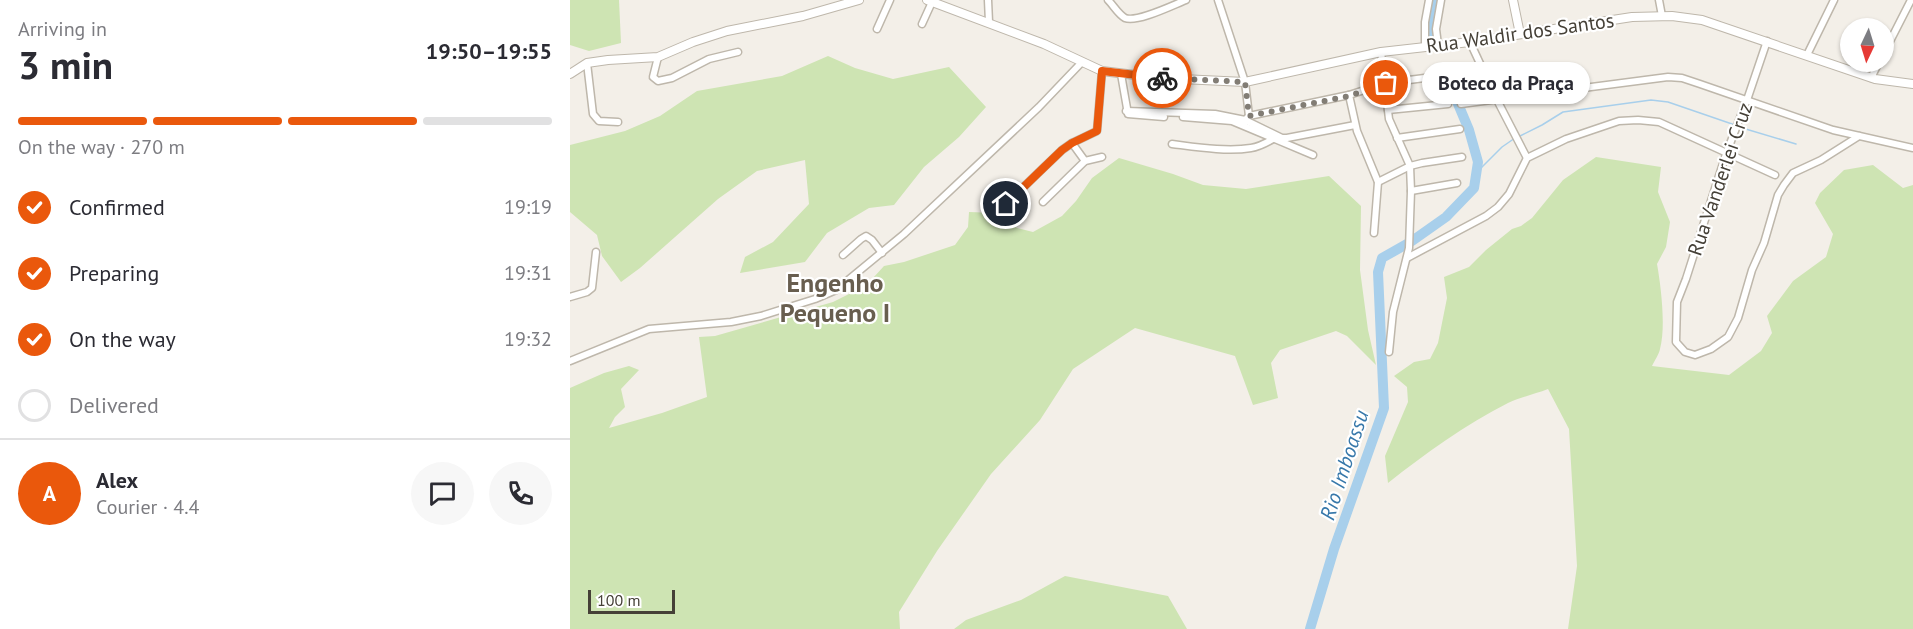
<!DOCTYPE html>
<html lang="en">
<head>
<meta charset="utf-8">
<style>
  body { margin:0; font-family:"PT Sans",sans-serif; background:#f7f7f7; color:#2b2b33; height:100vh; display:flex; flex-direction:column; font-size:22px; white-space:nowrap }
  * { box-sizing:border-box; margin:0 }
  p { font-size:20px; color:#7c7c81 }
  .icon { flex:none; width:33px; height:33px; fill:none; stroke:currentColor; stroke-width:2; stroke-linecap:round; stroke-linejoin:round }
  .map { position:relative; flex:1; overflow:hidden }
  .sheet { display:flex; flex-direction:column; background:#fff; width:570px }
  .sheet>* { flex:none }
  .needle { width:39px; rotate:184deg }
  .tools { position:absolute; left:1270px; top:18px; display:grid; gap:12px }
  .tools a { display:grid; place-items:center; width:54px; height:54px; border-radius:50%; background:#fff; box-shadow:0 2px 4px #0004; font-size:30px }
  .scale { position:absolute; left:18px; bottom:15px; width:87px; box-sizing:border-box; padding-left:6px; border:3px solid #454037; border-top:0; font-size:16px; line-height:21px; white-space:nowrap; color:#454037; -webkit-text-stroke:4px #fff; paint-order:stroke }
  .pin { position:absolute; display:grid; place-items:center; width:51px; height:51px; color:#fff; margin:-26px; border:3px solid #fff; border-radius:50%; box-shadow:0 2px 6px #0007 }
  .courier { position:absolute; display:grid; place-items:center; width:60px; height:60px; margin:-30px; border:4px solid #ea580c; border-radius:50%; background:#fff; color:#222; box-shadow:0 2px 8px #0007 }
  .bubble { position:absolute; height:42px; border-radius:21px; background:#fff; box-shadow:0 2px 4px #0004; font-size:20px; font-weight:700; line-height:42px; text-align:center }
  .headline em { font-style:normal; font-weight:700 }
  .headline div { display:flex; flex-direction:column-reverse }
  .headline { display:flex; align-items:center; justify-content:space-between; height:102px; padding:0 18px }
  h1 { font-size:39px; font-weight:700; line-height:45px }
  .bar { display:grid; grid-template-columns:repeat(4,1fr); gap:9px 6px; align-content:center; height:72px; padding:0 18px }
  .bar i { height:8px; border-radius:4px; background:#e1e1e2 }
  .bar .on { background:#ea580c }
  .bar p { grid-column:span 4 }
  .line { display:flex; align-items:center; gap:15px; padding:0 18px; border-top:2px solid #e1e1e2 }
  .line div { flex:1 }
  .round { display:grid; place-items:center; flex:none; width:63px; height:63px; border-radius:32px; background:#f7f7f7 }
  ol { padding:0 18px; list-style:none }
  li { display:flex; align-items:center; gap:18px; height:66px }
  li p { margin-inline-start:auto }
  li .icon { padding:6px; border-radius:50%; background:#ea580c; color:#fff; stroke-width:4 }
  li:last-child { color:#7c7c81 }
  li i { width:33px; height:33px; border:3px solid #e1e1e2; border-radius:50% }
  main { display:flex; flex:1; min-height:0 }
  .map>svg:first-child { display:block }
  .green { fill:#cee4b3 }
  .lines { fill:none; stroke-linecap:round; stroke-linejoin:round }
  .stream { stroke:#a8cfeb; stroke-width:1.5 }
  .river { stroke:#a8cfeb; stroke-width:10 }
  .minor-casing { stroke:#beb7ab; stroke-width:9 }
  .tertiary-casing { stroke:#beb7ab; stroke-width:10 }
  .minor { stroke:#fff; stroke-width:6 }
  .tertiary { stroke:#fff; stroke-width:8 }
  .done { stroke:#827d75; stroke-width:6; stroke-dasharray:0 10.8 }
  .route { stroke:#ea580c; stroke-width:8 }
  .labels { text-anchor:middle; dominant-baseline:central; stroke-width:4.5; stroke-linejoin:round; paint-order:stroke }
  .street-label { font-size:20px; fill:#454037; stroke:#fff }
  .water-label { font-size:21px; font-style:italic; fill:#3778aa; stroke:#fff }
  .district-label { font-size:26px; font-weight:bold; fill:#685e4f; stroke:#fff }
</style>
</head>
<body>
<main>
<section class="sheet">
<div class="headline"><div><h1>3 min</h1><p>Arriving in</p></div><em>19:50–19:55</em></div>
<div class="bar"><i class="on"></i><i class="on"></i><i class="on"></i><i></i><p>On the way · 270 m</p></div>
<ol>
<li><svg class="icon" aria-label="check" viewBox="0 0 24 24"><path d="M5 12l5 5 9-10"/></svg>Confirmed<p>19:19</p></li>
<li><svg class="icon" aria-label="check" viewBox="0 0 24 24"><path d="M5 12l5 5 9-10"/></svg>Preparing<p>19:31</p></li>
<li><svg class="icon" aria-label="check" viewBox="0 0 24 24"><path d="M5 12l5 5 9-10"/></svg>On the way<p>19:32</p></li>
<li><i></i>Delivered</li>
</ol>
<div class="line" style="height:108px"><b class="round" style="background:#ea580c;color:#fff">A</b><div><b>Alex</b><p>Courier · 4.4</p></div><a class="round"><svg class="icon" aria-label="chat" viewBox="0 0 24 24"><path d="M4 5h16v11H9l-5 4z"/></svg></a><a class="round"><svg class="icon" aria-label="phone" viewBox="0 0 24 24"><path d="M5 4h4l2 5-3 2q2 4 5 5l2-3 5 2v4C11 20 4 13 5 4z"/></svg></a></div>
</section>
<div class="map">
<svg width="1343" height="629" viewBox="0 0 1343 629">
  <rect width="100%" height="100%" fill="#f3efe8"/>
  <g class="green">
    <polygon points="0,0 49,0 51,43 19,51 0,45"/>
    <polygon points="258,56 285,68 323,79 379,67 416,107 389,137 354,167 324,205 299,208 257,233 235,262 170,273 175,257 203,242 239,204 235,160 187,171 148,199 70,268 51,282 32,256 27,235 0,212 0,145 55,131 90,116 127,91 212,76"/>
    <path d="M 1026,157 L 1091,167 L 1088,192 L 1100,222 L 1096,247 L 1087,264 C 1091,286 1096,327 1090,349 C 1089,354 1085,360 1082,366 L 1159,375 L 1191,351 L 1202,333 L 1197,316 L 1223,281 L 1256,257 L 1263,234 L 1245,203 L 1250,193 L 1274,170 L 1303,165 L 1333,188 L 1343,185 L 1343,629 L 998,629 L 1007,566 L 999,429 L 978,389 C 965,394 951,397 938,403 C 895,425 856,453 818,483 L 815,456 L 838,402 L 837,387 L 824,376 L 844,362 L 860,359 L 868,343 L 877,298 L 874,277 L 899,267 L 916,250 L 942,229 L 951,226 L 962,218 L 993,180 Z"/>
    <polygon points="549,158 603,174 633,185 676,189 759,176 791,206 790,270 798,330 806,365 777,336 766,331 710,350 701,363 708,398 683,405 665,356 565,328 503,369 470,420 421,474 367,551 329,612 330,629 0,629 0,388 34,373 59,366 69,370 51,389 55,407 45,417 39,428 92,413 137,397 129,337 145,336 263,302 287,290 303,278 314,266 334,262 385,245 398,227 399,212 426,213 447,228 463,232 492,216 506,201 522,178"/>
    <polygon points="495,576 598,596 617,629 384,629 396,620 451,600"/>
  </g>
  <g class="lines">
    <g class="stream">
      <polyline points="1169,127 1226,144"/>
      <polyline points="950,136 972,125 993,112 1081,100 1098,102 1165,125"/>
      <polyline points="906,173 932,147 945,138"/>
    </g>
    <g class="river">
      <polyline points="861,40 867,0"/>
      <polyline points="740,629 764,549 814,408 808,272 812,258 842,241 876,217 904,188 908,162 899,130 878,80"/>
    </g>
    <g class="minor-casing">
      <g id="minor">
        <polyline points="418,0 419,22"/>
        <path d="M 538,0 C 544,6 548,14 555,18 C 567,23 603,5 616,0"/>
        <polyline points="648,0 675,82 679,116"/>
        <polyline points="1089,0 1092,16"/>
        <polyline points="352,24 362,2"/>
        <polyline points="307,29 320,0"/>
        <polyline points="1197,41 1177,100 1156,154 1116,279 1107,302 1106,342 1115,352 1125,355 1141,349 1158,337 1168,318 1182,270 1194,243 1208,195 1214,185 1223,173 1251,160 1289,136"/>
        <polyline points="900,42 926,98 957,158"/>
        <polyline points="868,45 866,29 871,0"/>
        <polyline points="855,47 855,22 859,0"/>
        <polyline points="811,52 819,119 840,166 841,191 839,248 823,312 819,352"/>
        <polyline points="1314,53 1341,0"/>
        <polyline points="1237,55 1264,0"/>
        <polyline points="88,57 83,77 88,81 102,78 139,59 168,52"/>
        <polyline points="17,63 23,114 29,121 48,122"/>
        <polyline points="551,74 558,114 594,117"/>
        <polyline points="1301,78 1309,62"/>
        <polyline points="779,95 787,131 808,182 804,233"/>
        <polyline points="891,104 1098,77 1112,78 1130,84 1263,130 1343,148"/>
        <polyline points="818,110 878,104"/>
        <polyline points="556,111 645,114 675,120 679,116 779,95 816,83 862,77"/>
        <polyline points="613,117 662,121 743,155"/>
        <polyline points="674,123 675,120 712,138 717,138 785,125"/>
        <polyline points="827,138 890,129"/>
        <polyline points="502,143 515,161"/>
        <path d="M 602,144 C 626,147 657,152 681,148 C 689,147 696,143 703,139"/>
        <polyline points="808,182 840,166 852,163 892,157"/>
        <polyline points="841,191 887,183"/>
        <polyline points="473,202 515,161 532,157"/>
        <polyline points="436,204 492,150 502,143 527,131 532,71"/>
        <polyline points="273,255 291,239 296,236 302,240 312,253"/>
        <polyline points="837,258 916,216 928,207 939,194 957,158 996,139 1049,121 1068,120 1089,122 1205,175"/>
        <polyline points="0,297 17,292 22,288 26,252"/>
        <polyline points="0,361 79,329 161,322 191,316 245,299 266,290 334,234 469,107 512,62"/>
      </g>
    </g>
    <g class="tertiary-casing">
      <g id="tertiary">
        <polyline points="357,0 474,44 532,71 590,78 675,82 811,52 900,42 1062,17 1102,16 1132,20 1305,79 1343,84"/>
        <polyline points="943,0 950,34"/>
        <polyline points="0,74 17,63 38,60 88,57 123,42 157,31 233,16 289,0"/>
      </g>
    </g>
    <use href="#minor" class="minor"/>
    <use href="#tertiary" class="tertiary"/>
  </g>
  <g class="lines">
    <polyline class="done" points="592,78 675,82 679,116 779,96 816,83"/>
    <polyline class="route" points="436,204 492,150 502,143 527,131 532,71 592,78"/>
  </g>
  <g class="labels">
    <g class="street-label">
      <text transform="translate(950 33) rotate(-8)">Rua Waldir dos Santos</text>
      <text transform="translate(1150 179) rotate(-71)">Rua Vanderlei Cruz</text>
    </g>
    <g class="water-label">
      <text transform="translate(774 465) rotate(-72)">Rio Imboassu</text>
    </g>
    <g class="district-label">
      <text x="265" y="282">Engenho<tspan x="265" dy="30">Pequeno I</tspan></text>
    </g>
  </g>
</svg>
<div class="tools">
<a><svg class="needle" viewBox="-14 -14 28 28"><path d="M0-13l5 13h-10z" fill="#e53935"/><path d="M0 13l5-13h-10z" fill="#7c7c81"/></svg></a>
</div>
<div class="scale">100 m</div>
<div class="pin" style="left:816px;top:83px;background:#ea580c"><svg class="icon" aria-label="bag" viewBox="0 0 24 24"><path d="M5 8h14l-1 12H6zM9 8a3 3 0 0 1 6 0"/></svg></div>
<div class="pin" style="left:436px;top:204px;background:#1f2937"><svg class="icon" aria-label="home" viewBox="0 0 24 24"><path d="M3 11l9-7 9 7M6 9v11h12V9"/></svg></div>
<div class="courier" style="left:592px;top:78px"><svg class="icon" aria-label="bike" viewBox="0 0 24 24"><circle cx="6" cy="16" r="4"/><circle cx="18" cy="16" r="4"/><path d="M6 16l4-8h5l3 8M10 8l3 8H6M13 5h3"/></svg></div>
<div class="bubble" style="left:852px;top:62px;width:168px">Boteco da Praça</div>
</div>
</main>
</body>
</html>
